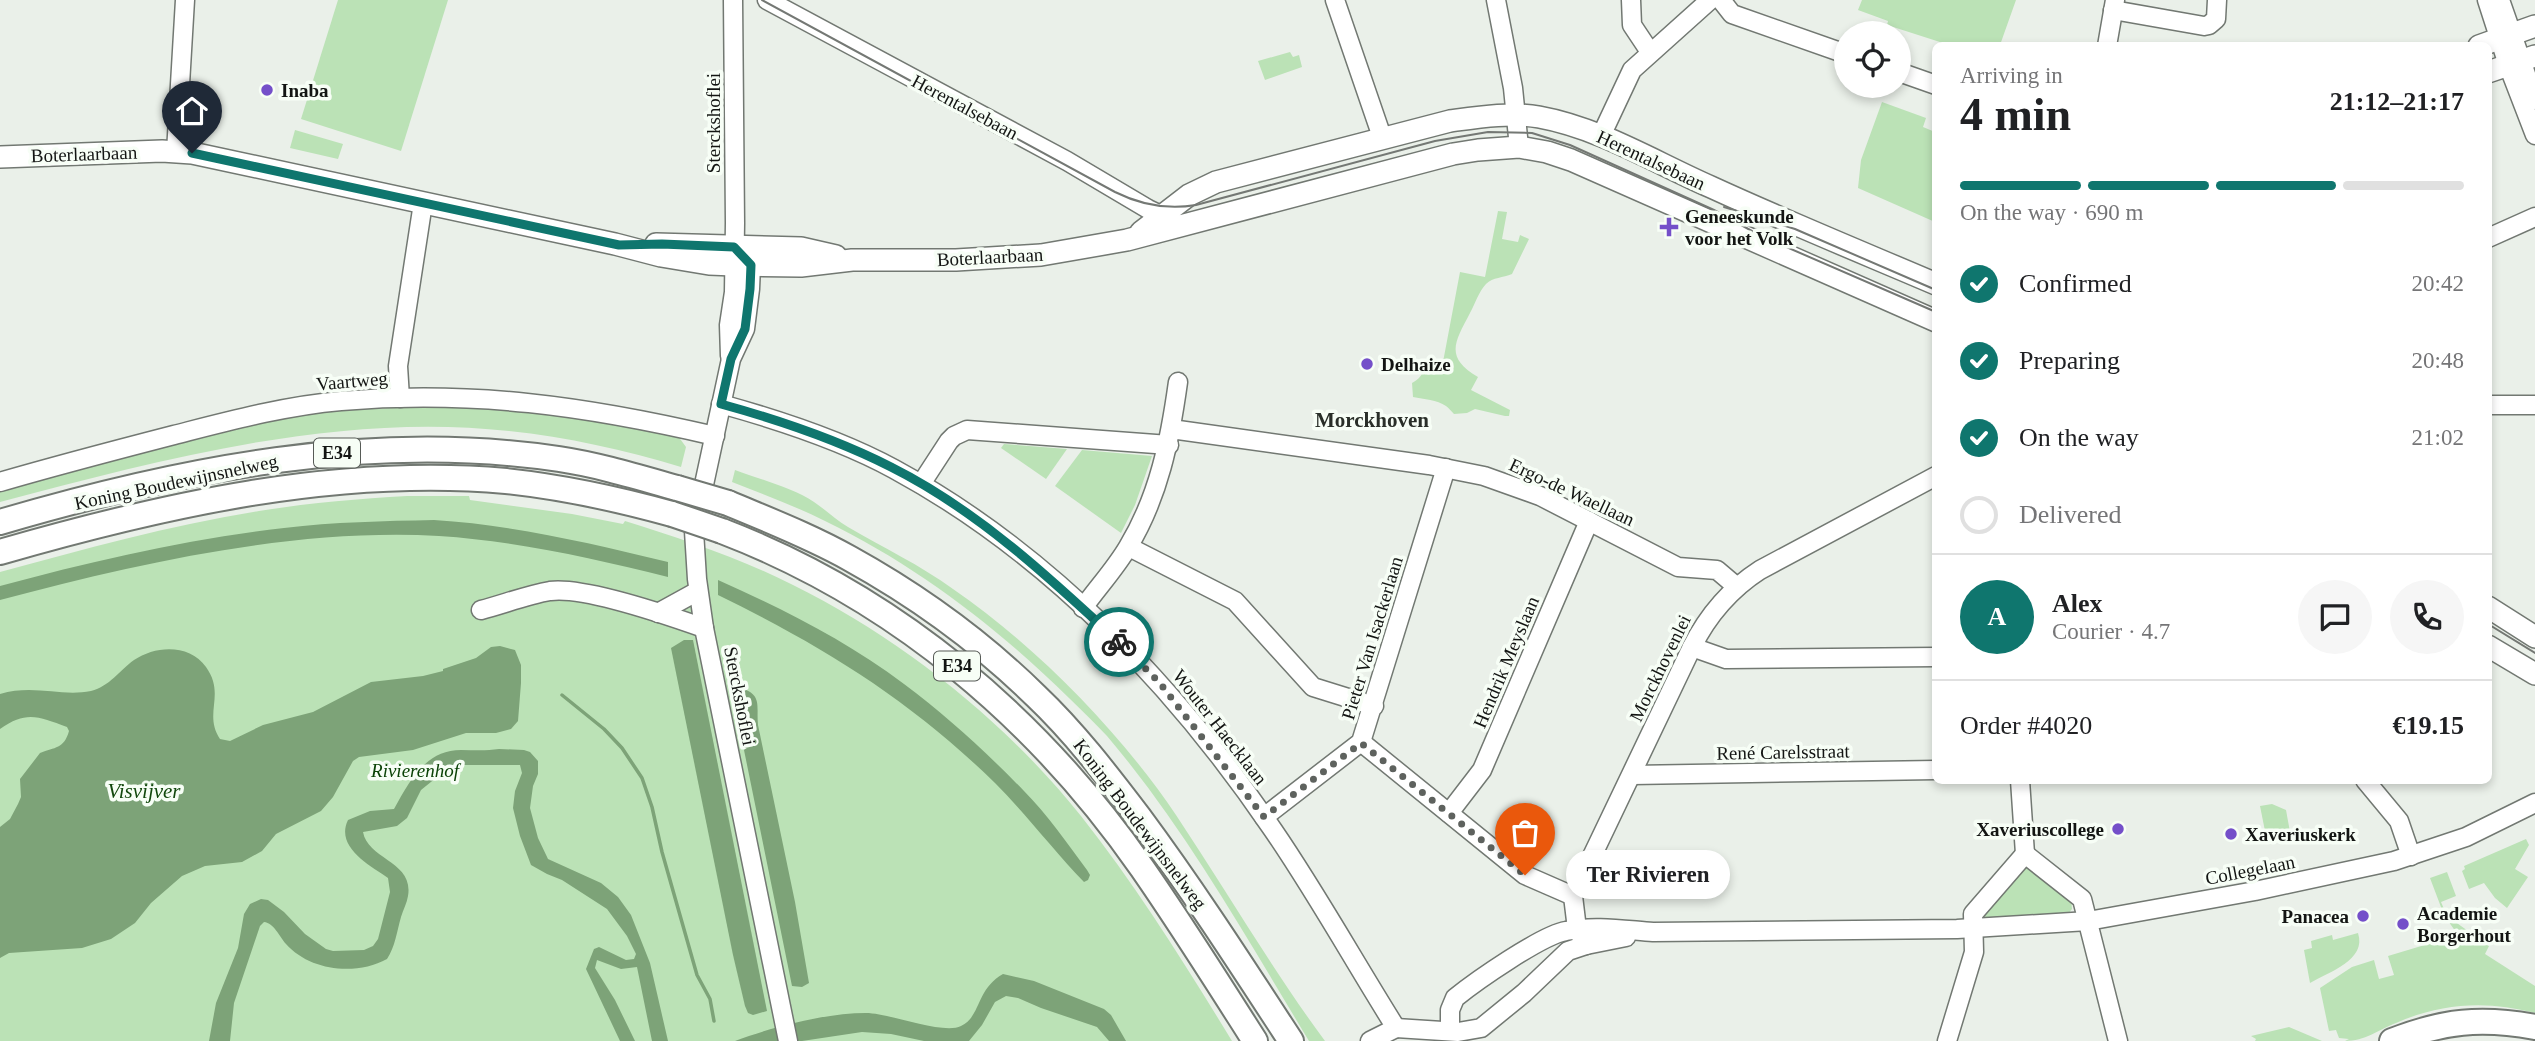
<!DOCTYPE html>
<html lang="en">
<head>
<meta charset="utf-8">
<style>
  body { margin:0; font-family:"Times New Roman",serif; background:#f6f6f6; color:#202124; height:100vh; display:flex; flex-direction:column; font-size:26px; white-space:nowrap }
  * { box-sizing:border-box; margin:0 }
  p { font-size:23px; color:#757577 }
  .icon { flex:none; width:38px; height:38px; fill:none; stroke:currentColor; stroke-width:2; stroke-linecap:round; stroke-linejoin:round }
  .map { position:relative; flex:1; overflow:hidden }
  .side { position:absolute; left:1932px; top:42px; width:560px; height:742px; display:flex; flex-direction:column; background:#fff; border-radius:10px; box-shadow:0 4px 10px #0003 }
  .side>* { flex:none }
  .controls { position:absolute; left:1834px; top:21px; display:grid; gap:14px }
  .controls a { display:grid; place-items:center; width:77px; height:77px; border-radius:50%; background:#fff; box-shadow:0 4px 10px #0003; font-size:35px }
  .pin { position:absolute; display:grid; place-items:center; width:60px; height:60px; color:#fff; margin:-72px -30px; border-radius:50% 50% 50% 0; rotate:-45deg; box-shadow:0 0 7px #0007 }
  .pin .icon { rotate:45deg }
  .courier { position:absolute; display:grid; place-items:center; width:70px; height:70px; margin:-35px; border:5px solid #0f766e; border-radius:50%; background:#fff; color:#222; box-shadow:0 2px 9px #0007 }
  .bubble { position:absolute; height:49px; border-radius:24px; background:#fff; box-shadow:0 4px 10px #0003; font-size:23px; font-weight:700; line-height:49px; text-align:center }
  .head em { font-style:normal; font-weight:700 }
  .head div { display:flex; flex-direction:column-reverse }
  .head { display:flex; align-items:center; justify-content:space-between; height:119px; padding:0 28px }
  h1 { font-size:46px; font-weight:700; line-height:52px }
  .bar { display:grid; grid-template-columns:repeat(4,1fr); gap:10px 7px; align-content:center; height:84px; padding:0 28px }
  .bar i { height:9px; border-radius:5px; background:#e0e0e0 }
  .bar .active { background:#0f766e }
  .bar p { grid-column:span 4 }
  .line { display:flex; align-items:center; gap:18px; padding:0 28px; border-top:2px solid #e0e0e0 }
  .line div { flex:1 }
  .round { display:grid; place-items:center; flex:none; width:74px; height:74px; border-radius:37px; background:#f6f6f6 }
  ol { padding:0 28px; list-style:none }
  li { display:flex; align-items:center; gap:21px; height:77px }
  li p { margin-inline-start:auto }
  li .icon { padding:7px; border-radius:50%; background:#0f766e; color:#fff; stroke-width:4 }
  li:last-child { color:#757577 }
  li i { width:38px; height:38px; border:4px solid #e0e0e0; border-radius:50% }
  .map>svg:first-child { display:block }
  .green { fill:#bbe2b6 }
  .water { fill:#7da378 }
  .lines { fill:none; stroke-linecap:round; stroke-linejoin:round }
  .stream { stroke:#7da378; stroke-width:3.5 }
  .minor-casing { stroke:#727872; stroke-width:21 }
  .major-casing { stroke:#727872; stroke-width:24 }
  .highway-casing { stroke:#727872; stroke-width:28 }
  .minor { stroke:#fff; stroke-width:18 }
  .major { stroke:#fff; stroke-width:21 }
  .highway { stroke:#fff; stroke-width:24 }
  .tram { stroke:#747874; stroke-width:2 }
  .highway-bridge-casing { stroke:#727872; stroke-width:28; stroke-linecap:butt }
  .highway-bridge { stroke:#fff; stroke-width:24 }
  .done { stroke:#5e625e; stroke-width:7; stroke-dasharray:0 12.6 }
  .route { stroke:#0f766e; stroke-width:9 }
  .poi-dot { fill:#744fc9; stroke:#f7fef6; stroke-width:2.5 }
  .labels { text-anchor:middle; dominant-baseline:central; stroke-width:7; stroke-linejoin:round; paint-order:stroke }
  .shield { fill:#f7fef6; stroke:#575b57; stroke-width:2 }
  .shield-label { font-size:18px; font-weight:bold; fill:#131513 }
  .poi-label { font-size:19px; font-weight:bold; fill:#131513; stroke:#f7fef6; text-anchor:start }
  .street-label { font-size:19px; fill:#131513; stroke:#f7fef6 }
  .park-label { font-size:19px; font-style:italic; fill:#0b4307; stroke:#f7fef6 }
  .neighbourhood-label { font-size:21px; font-weight:bold; fill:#2a2f29; stroke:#f7fef6 }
  .water-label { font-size:21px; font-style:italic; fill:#12480d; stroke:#f7fef6 }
</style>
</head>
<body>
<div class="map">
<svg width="2535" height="1041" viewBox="0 0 2535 1041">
  <rect width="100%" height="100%" fill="#eaf0e9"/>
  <g class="green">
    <polygon points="338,0 448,0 401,151 301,119"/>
    <polygon points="1862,0 2016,0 2000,45 1991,43 1989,45 1943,46 1943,43 1887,25 1888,21 1858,10"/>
    <polygon points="1290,52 1293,57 1299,55 1302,67 1265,80 1258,61"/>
    <polygon points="1882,102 1926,118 1923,127 1935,132 1935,222 1858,188 1861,160"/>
    <polygon points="295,130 343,144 338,159 290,148"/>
    <path d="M 1498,211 L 1507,212 L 1502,239 L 1518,242 L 1520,235 L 1529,239 L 1512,274 C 1503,278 1493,277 1486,284 C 1479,291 1475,304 1470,313 C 1455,342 1444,357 1478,377 L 1471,390 L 1510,410 L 1509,416 L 1505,416 L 1475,409 L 1467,413 L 1454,414 C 1451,411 1449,408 1446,406 C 1437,400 1424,399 1413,397 L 1412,383 C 1427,376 1421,362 1443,362 L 1460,272 L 1485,277 Z"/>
    <path d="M 412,407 L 507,408 L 556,412 L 678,436 L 686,447 L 681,467 C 625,450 567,437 509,431 C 338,412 163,459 0,502 L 0,489 L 260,421 L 322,411 Z"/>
    <polygon points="1004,444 1067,449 1046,479 1001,448"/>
    <polygon points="1082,450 1152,456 1135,505 1121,533 1055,486"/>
    <path d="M 735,470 C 759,479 793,488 814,502 C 826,510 836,520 848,527 C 884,548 920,565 953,589 C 1035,645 1121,733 1176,815 C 1226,890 1271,968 1325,1041 L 1309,1041 C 1246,937 1186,829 1107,736 C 1095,723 1082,711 1069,698 C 998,628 916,565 825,521 C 795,506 763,494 732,482 Z"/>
    <path d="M 407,496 L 469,496 L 470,500 L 572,514 L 623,524 L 625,521 C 682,539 740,558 793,585 C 902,639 1005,721 1081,816 C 1137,887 1185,964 1232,1041 L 0,1041 L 0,572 C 85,549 171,525 259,511 C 308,503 358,499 407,496 Z"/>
    <polygon points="2272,804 2286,810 2290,832 2266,836 2260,806"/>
    <polygon points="2526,839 2529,845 2515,869 2528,877 2507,908 2495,898 2484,883 2469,889 2462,871 2465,869 2464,866"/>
    <polygon points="2022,862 2071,898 2072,909 2068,914 1978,920"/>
    <path d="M 2447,872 L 2456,896 L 2441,902 L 2447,916 L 2489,946 L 2485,954 L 2535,986 L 2535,1013 C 2487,1000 2441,1003 2396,1023 C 2378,1030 2365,1041 2345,1041 L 2349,1039 L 2339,1038 L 2336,1030 L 2329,1031 L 2320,988 L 2352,967 L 2374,960 L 2379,979 L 2394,975 L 2388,956 L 2458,935 L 2444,915 L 2430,878 Z"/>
    <path d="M 2358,933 C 2367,960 2329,972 2310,983 L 2304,950 L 2312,948 L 2311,941 L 2332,935 L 2333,940 Z"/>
    <polygon points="2289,1027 2322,1041 2255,1041 2256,1039 2251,1036"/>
  </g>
  <g class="water">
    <path d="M 434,520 C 514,525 590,543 668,562 L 668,577 C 592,558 516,541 439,536 C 294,528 139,563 0,600 L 0,586 C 93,561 188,539 284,528 C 334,522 384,521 434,520 Z"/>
    <path d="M 718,580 C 783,609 847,641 904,684 C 947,716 986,752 1024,791 C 1047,814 1067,843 1087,870 L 1090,875 L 1088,880 L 1084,882 C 1053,850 1026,814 995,783 C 910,700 824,647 718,595 Z"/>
    <polygon points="684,640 693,640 767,1011 753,1015 748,1013 745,1006 733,955 671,648"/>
    <path d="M 500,646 L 515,650 L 521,665 L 521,683 L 518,721 L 511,729 L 496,733 L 466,733 L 413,750 L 359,757 L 353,761 L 333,797 L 321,811 L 276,834 L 262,851 L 242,862 L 205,866 L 182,876 L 151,903 L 135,923 L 111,939 L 82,948 L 9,953 L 0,958 L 0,827 L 10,819 L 18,804 L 21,797 L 20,779 L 40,753 C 55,747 64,749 69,731 L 67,727 C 39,717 27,710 0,729 L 0,694 C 34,684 61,697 91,691 C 110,686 119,671 134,660 C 156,645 190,644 206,667 C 226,695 203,713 220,739 L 230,741 L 263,725 L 313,712 L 371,682 L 423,676 L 443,671 L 443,669 L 476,658 L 491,647 Z"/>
    <path d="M 741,688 C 763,695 756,706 758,725 L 795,902 L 809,983 L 802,987 L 792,986 L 732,691 Z"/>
    <path d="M 499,749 L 524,750 L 530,752 L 538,761 L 538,774 L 533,786 L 530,808 L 538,838 L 548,859 L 601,883 L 618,897 L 631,915 L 650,963 L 668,1041 L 652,1041 L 637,967 L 621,969 L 597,960 L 595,968 L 615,1000 L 635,1041 L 620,1041 L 586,969 L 594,949 L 599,947 L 626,960 L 634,959 L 636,954 L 627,936 L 607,909 L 562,880 L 547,874 L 531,865 L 520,836 L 513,808 L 515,791 L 522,773 L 520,765 L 452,765 L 421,790 L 407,818 L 397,826 L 363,832 C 368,860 414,861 408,896 C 407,903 403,910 401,917 C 397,931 395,947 387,959 C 356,976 310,971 286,944 C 279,936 274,923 264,922 L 260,926 L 234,1003 L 230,1041 L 209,1041 L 216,1003 L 238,948 L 244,914 L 250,904 L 261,899 L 268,900 L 284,912 L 305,934 L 326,949 L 333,951 L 364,950 L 373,946 L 378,939 L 390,892 L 388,878 C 369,865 335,847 348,820 L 370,811 L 394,809 C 409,782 425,750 461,750 C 474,750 486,751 499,749 Z"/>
    <path d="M 1003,974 L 1034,981 L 1104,1009 L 1111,1015 L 1126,1041 L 1109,1041 L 1097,1027 L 1041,1008 L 1018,998 L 1006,996 L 995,1002 L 982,1025 L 969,1041 L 924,1041 L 891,1034 L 862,1032 L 802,1041 L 735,1041 C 772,1027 826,1013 866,1013 C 889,1013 943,1035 961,1026 C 981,1017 976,989 1003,974 Z"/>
  </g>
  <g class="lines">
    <polyline class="stream" points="562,695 604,729 622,748 642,778 652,807 662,852 697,975 710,999 714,1021"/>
    <g class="minor-casing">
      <g id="minor">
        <polyline points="767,0 1067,161 1148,209 1173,221"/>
        <polyline points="1335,0 1382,137"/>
        <polyline points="1496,0 1513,88 1519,147"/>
        <polyline points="1631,0 1632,25 1650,52"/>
        <polyline points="1721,0 1732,14 1846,54"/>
        <polyline points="2487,0 2508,65 2535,135"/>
        <polyline points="2500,0 2535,100"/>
        <polyline points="2113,10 2204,26 2209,25 2216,19 2217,0"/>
        <polyline points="2107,46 2115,0"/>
        <polyline points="1899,72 1936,85"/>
        <polyline points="1601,136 1632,70 1710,0"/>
        <polyline points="176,152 185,0"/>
        <polyline points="2488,238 2535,217"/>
        <polyline points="742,256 751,265 750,289 745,329 731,359 694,531 697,579 704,628 788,1041"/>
        <polyline points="730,356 729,325 734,292 735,223 733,0"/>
        <polyline points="400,398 398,366 423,203"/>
        <path d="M 721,404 C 779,420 841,440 894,469 C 1049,553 1175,686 1273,830 C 1317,894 1355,963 1396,1028"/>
        <polyline points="2488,405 2535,405"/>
        <polyline points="1171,429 1429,465 1484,476 1540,496 1678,567 1717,570 1737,587"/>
        <path d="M 0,482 C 58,465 116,450 174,435 C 229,421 284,406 341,401 C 473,390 586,406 715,436"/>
        <polyline points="921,484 949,441 954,436 967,430 1169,445"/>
        <polyline points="1129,547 1235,601 1313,687 1374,706"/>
        <path d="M 1083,608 C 1098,587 1115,569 1128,547 C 1159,496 1170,440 1178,382"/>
        <path d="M 481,610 C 504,604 527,595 550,591 C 584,586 670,616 704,628"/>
        <polyline points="658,613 698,591"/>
        <polyline points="1692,647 1726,659 1936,657"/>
        <polyline points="1361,742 1525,875 1573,896"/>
        <polyline points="1632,775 1936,770"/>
        <polyline points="2020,780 2025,854"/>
        <polyline points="2365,780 2399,821 2411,856"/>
        <polyline points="1449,813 1482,770 1589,521"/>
        <polyline points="1264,817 1361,742 1446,468"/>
        <polyline points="2025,854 2082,899 2118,1041"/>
        <path d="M 1586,945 L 1577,929 L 1573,896 L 1692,647 C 1708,615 1729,590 1760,570 L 1936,476"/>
        <polyline points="1396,1028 1458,1032 1481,1028 1524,993 1568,951 1586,945 1626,937"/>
        <path d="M 1450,1031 L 1450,1010 L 1455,998 C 1476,981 1542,935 1566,931 C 1594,925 1625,930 1653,932 L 1957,929 L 2088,921 L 2255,891 L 2394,861 L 2466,837 L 2535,803"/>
        <polyline points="1370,1041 1396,1028"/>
        <polyline points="1947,1041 1974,952 1973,914 2025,854"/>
      </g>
    </g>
    <g class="major-casing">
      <g id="major">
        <polyline points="2479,46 2535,26"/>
        <polyline points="2488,72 2535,56"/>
        <polyline points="0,157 162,151 192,153 615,244 661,256 709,264 734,265 801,266 852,260 956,260 1041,255 1127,240 1453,154 1478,150 1519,147 1547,152 1571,160 1936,321"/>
        <path d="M 1141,232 L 1189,195 L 1216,182 L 1450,121 C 1479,117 1510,112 1539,117 C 1600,128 1656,163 1711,187 C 1785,221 1861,252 1936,284"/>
        <polyline points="656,244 801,248 836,256"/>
        <polyline points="2488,607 2535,637"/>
        <polyline points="2488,646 2535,674"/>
      </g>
    </g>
    <g class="highway-casing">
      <g id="highway">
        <path d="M 728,503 C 768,520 810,536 849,558 C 916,595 981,642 1036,696 C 1074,732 1107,775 1139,817 C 1193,890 1242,966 1291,1041"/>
        <path d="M 0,522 C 180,469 371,431 559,459 C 599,465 638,477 677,488"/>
        <path d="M 722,531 C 894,597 1037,717 1142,868 C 1181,924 1218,983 1255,1041"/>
        <path d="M 0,552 C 163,505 336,466 506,481 C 563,487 618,499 672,514"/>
        <path d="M 2392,1041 C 2443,1021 2481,1017 2535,1027"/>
      </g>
    </g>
    <use href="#minor" class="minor"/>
    <use href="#major" class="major"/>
    <use href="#highway" class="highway"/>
    <g class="tram">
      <path d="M 762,0 L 1115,192 C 1141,205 1167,210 1196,205 L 1435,141 L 1488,132 L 1532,133 L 1570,145 L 1714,210 L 1761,236 L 1936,312"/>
      <polyline points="1724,207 1795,229 1936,290"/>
      <polyline points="2488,624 2535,653"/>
    </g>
    <g class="highway-bridge-casing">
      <g id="highway-bridge">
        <polyline points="677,488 728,503"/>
        <polyline points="672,514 722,531"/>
      </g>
    </g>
    <use href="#highway-bridge" class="highway-bridge"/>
  </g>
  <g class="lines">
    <polyline class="done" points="1119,642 1159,682 1264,817 1361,743 1525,875"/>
    <path class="route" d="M 192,153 L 619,245 L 662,244 L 734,247 L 751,265 L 750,289 L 745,329 L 731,359 L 721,404 C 779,420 838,440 891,467 C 977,510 1049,577 1119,642"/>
  </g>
  <g class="poi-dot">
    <circle cx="267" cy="90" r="7"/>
    <path d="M1665.5 216.5h7v7h7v7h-7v7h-7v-7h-7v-7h7z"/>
    <circle cx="1367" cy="364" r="7"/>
    <circle cx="2118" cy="829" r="7"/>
    <circle cx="2231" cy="834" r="7"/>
    <circle cx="2363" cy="916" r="7"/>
    <circle cx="2403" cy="924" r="7"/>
  </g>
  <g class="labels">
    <g class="shield">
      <rect x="314" y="438.5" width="46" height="29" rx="5"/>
      <rect x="934" y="651.5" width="46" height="29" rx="5"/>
    </g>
    <g class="shield-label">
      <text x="337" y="453">E34</text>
      <text x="957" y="666">E34</text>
    </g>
    <g class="poi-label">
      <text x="281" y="90">Inaba</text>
      <text x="1685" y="216">Geneeskunde<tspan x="1685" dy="22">voor het Volk</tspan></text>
      <text x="1381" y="364">Delhaize</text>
      <text x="2104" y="829" text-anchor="end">Xaveriuscollege</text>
      <text x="2245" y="834">Xaveriuskerk</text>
      <text x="2417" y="913">Academie<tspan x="2417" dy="22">Borgerhout</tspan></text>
      <text x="2349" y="916" text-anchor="end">Panacea</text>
    </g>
    <g class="street-label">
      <text transform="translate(965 107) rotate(28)">Herentalsebaan</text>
      <text transform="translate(713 123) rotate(-90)">Sterckshoflei</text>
      <text transform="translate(84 154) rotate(-2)">Boterlaarbaan</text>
      <text transform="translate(1651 160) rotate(25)">Herentalsebaan</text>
      <text transform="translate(990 257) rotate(-3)">Boterlaarbaan</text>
      <text transform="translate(352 381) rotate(-5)">Vaartweg</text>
      <text transform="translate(176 482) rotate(-12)">Koning Boudewijnsnelweg</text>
      <text transform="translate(1572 492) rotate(25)">Ergo-de Waellaan</text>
      <text transform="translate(1372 638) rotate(-73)">Pieter Van Isackerlaan</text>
      <text transform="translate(1506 662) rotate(-67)">Hendrik Meyslaan</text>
      <text transform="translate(1660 668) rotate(-64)">Morckhovenlei</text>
      <text transform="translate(740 696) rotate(79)">Sterckshoflei</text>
      <text transform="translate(1220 727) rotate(52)">Wouter Haecklaan</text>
      <text transform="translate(1783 752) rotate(-1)">René Carelsstraat</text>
      <text transform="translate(1140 824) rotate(53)">Koning Boudewijnsnelweg</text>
      <text transform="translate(2250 870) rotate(-11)">Collegelaan</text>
    </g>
    <g class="park-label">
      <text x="415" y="770">Rivierenhof</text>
    </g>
    <g class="neighbourhood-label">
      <text x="1372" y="420">Morckhoven</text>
    </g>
    <g class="water-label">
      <text x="144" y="791">Visvijver</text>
    </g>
  </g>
</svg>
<div class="controls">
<a><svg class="icon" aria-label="locate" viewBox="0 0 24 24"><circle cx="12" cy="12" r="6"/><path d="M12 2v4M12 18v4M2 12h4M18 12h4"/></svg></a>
</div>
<div class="pin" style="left:1525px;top:875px;background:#ea580c"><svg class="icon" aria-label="bag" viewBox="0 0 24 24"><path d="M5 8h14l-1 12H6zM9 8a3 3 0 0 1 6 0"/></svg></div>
<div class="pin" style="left:192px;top:153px;background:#1f2937"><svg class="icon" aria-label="home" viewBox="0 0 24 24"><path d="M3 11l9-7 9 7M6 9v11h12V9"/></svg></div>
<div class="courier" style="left:1119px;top:642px"><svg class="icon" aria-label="bike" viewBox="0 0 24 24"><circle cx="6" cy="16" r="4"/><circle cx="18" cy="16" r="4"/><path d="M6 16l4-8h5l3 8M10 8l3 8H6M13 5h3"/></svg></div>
<div class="bubble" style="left:1566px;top:850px;width:164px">Ter Rivieren</div>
<section class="side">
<div class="head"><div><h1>4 min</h1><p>Arriving in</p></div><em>21:12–21:17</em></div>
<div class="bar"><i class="active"></i><i class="active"></i><i class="active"></i><i></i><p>On the way · 690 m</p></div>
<ol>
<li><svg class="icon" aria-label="check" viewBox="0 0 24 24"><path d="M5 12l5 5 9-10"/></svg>Confirmed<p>20:42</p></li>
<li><svg class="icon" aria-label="check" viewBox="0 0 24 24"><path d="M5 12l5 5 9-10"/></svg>Preparing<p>20:48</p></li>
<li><svg class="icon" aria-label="check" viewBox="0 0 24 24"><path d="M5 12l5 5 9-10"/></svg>On the way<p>21:02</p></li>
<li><i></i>Delivered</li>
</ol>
<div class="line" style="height:126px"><b class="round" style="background:#0f766e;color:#fff">A</b><div><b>Alex</b><p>Courier · 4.7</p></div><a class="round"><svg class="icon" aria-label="chat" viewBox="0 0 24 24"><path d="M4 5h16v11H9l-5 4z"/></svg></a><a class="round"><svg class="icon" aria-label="phone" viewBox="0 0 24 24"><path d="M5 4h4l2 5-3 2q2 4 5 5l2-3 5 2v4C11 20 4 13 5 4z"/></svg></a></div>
<div class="line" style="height:91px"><div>Order #4020</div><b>€19.15</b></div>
</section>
</div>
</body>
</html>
